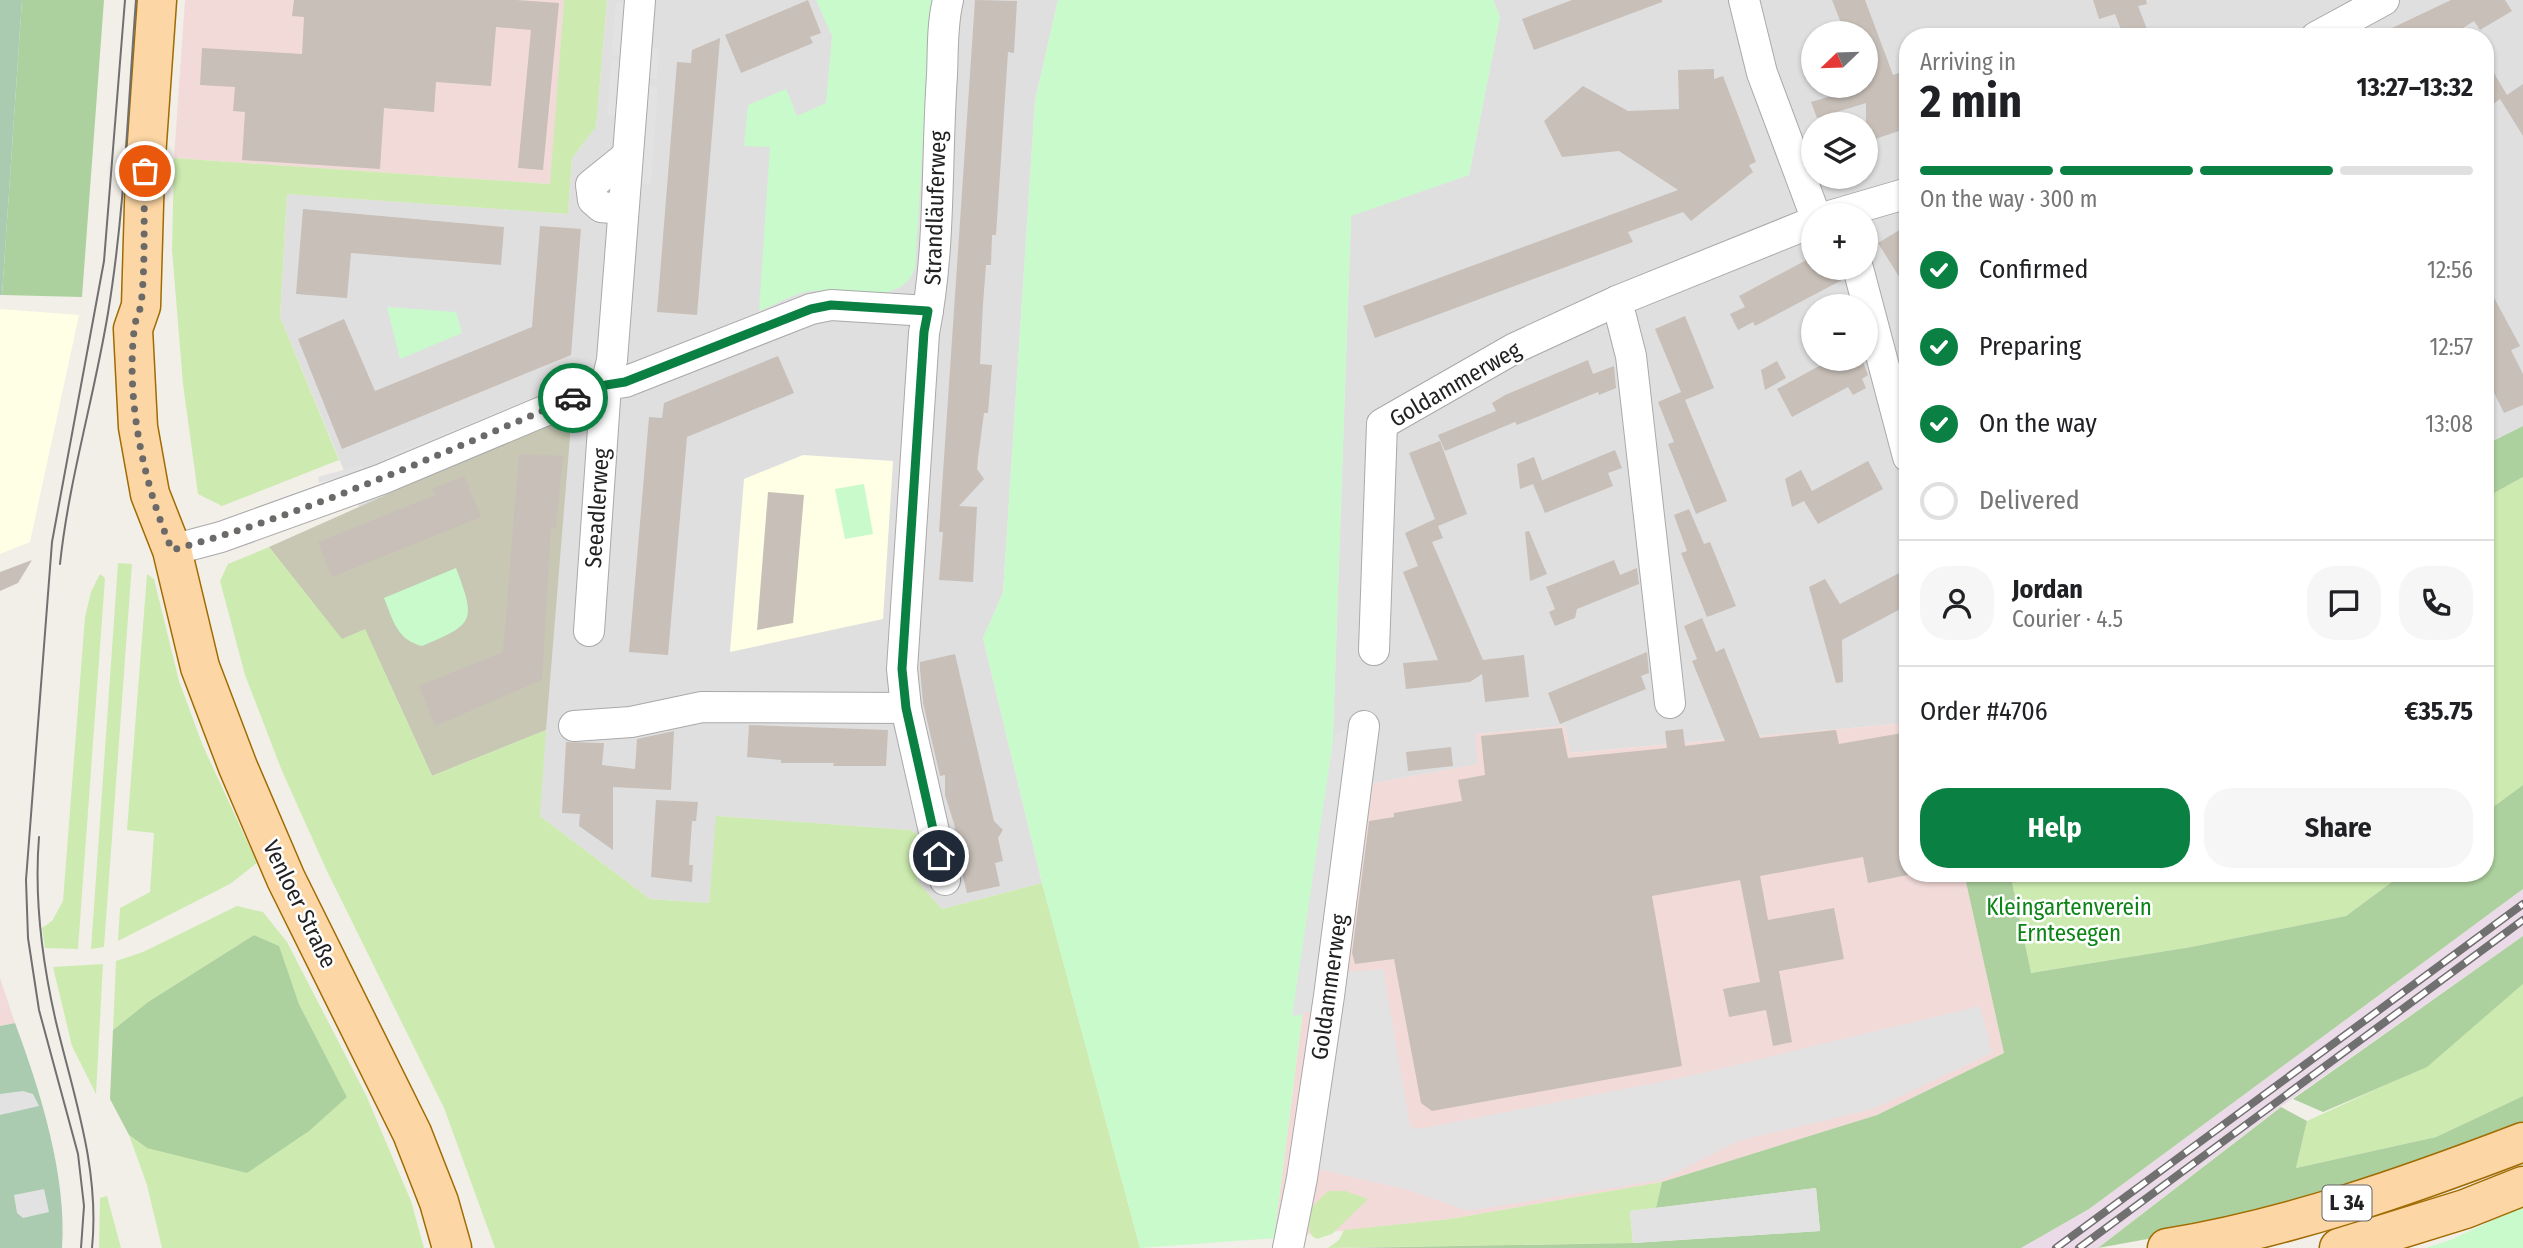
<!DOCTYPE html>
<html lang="en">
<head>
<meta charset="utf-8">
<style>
  body { margin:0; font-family:"Fira Sans Condensed",sans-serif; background:#f6f6f6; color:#202124; height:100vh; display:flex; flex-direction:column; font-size:26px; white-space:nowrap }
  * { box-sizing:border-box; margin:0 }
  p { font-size:23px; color:#757577 }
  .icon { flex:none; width:38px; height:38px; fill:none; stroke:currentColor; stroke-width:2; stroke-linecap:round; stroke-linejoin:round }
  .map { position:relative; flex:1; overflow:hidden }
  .panel { position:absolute; left:1899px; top:28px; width:595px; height:854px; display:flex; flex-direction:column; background:#fff; border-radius:28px; box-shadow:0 2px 5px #0004 }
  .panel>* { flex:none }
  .needle { width:46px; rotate:247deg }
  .buttons { position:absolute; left:1801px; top:21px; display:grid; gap:14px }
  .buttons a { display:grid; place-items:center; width:77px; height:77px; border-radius:50%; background:#fff; box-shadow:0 2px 5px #0004; font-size:35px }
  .pin { position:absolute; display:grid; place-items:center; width:60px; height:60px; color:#fff; margin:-30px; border:4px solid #fff; border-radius:50%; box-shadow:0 2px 7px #0007 }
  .courier { position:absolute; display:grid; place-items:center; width:70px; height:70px; margin:-35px; border:5px solid #0b8043; border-radius:50%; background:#fff; color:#222; box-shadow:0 2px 9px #0007 }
  .head em { font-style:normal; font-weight:700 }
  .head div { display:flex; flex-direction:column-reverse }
  .head { display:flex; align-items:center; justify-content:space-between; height:119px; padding:0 21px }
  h1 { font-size:46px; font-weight:700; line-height:52px }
  .bar { display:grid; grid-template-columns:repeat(4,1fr); gap:10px 7px; align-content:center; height:84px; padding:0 21px }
  .bar i { height:9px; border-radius:5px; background:#e0e0e0 }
  .bar .active { background:#0b8043 }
  .bar p { grid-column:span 4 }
  .line { display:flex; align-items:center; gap:18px; padding:0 21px; border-top:2px solid #e0e0e0 }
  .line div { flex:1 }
  .round { display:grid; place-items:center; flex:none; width:74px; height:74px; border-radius:28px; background:#f6f6f6 }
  ol { padding:0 21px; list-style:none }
  li { display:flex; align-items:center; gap:21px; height:77px }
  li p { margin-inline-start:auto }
  li .icon { padding:7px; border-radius:50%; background:#0b8043; color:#fff; stroke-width:4 }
  li:last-child { color:#757577 }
  li i { width:38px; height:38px; border:4px solid #e0e0e0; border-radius:50% }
  .button { display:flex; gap:14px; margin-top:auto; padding:14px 21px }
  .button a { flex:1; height:80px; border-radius:28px; background:#0b8043; color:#fff; font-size:28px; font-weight:700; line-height:80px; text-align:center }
  .button a+a { background:#f6f6f6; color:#202124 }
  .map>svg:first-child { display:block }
  .residential { fill:#e0dfdf; fill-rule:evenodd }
  .commercial { fill:#f2dad9 }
  .industrial { fill:#ebdbe8 }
  .education { fill:#ffffe5 }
  .construction { fill:#c7c7b4 }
  .grass { fill:#cdebb0 }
  .forest { fill:#add19e }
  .cemetery { fill:#aacbaf }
  .park { fill:#c8facc }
  .parking { fill:#e2e2e2 }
  .building { fill:#c7bfb8 }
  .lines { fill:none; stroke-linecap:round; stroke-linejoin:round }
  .minor-casing { stroke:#a9a9a9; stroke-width:32 }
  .major-casing { stroke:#a06b00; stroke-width:41 }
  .minor { stroke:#fff; stroke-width:30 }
  .major { stroke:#fcd6a4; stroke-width:38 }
  .tram { stroke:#707070; stroke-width:2 }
  .rail-casing { stroke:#707070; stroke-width:8 }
  .rail { stroke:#fff; stroke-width:5; stroke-dasharray:16; stroke-linecap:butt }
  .done { stroke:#6b6a68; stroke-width:7; stroke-dasharray:0 12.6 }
  .route { stroke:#0b8043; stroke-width:9 }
  .labels { text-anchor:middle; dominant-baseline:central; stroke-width:5; stroke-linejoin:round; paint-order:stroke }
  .shield { fill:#fff; stroke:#646464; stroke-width:2 }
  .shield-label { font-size:21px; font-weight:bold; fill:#222 }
  .street-label { font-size:23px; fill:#222; stroke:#fff }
  .park-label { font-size:23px; fill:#0c8416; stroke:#fff }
</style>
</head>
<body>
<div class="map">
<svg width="2523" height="1248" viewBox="0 0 2523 1248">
  <rect width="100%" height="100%" fill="#f2efe9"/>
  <g class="residential">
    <polygon points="607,0 1058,0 1035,101 1003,593 983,638 1042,883 942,909 917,881 922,837 910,830 717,816 709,903 650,899 540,816 365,630 269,547 360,509 280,317 287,194 568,214 572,158 596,127"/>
    <path d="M 1493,0 L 2523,0 L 2523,426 L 2485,445 L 2485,37 L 1908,37 L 1907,723 L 1570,753 L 1565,726 L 1476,734 L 1479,764 L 1331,791 L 1351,215 L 1469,175 L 1500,17 ZM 1813,33 L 1866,33 L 1866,86 L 1813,86 ZM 1813,124 L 1866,124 L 1866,177 L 1813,177 ZM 1813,215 L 1866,215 L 1866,268 L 1813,268 ZM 1813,306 L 1866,306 L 1866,359 L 1813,359 Z"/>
  </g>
  <g class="commercial">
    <polygon points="185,0 564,0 551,184 174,158"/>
    <polygon points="1907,723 1908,873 1964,873 2004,1053 1877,1115 1662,1182 1450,1219 1274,1238 1331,791 1478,764 1475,734 1565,726 1571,753"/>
    <polygon points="0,978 15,1023 0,1026"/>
  </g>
  <polygon class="industrial" points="2523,889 2523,936 2276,1110 2098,1248 2021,1248 2089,1209"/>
  <g class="education">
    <polygon points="0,309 79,315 30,542 0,554"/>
    <polygon points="803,455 893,461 883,619 730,652 744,479"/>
  </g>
  <polygon class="construction" points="572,412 546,730 432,776 365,630 342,640 269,547"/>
  <g class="grass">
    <polygon points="564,0 607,0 596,127 572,158 568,214 287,194 280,317 339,460 222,506 198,494 183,384 172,250 174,158 550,184"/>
    <polygon points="2523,477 2523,785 2485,813 2485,498"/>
    <polygon points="269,547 342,639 365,629 432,776 546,730 540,816 650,899 709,903 716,816 910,830 922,837 917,881 942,909 1042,883 1140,1248 495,1248 444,1108 326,869 282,771 245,675 220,581 228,564"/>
    <polygon points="118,563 132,564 104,947 91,949"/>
    <polygon points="100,574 105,578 78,949 45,948 42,928 52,921 63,901 85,617 91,592"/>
    <polygon points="147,574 154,579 179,681 203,746 257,863 230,884 118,941 120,908 150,892 154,833 127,830"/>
    <polygon points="2010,873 2404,873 2346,916 2191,947 2030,973"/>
    <polygon points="237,906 263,912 287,942 366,1095 411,1201 424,1248 162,1248 147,1185 129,1135 147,1148 347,1097 299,1004 278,946 254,935 148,1002 113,1030 116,961 143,952"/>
    <polygon points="103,964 96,1094 72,1046 53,967"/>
    <polygon points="2523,984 2523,1096 2436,1137 2296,1168 2307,1121 2427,1066"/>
    <polygon points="1662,1182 1656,1208 1630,1211 1633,1243 1328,1248 1339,1240 1344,1230 1450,1219"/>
    <polygon points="1328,1191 1345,1191 1368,1199 1332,1234 1317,1239 1312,1236 1309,1229 1311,1208"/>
    <polygon points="107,1196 121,1248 99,1248 100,1198"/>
  </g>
  <g class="forest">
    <polygon points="22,0 104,0 82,297 2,295"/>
    <polygon points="2523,426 2523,477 2485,498 2485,445"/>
    <polygon points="2523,785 2523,889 2089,1209 2021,1248 1347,1248 1633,1243 1820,1231 1816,1188 1656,1208 1662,1182 1877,1115 2004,1053 1964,873 2010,873 2031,973 2191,947 2346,916 2404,873 2485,873 2485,813"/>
    <polygon points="254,935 279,946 299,1004 347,1097 309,1131 247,1173 147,1148 129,1135 110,1099 113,1030 148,1002"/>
    <polygon points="2523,936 2523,984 2427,1067 2323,1112 2293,1099"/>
    <polygon points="2523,1096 2523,1125 2448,1157 2208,1228 2098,1248 2281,1107 2307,1121 2296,1168 2436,1137"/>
  </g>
  <g class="cemetery">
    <polygon points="0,0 22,0 2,295 0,295"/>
    <path d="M 15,1023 C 40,1090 67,1176 62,1248 L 0,1248 L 0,1026 Z"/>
  </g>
  <g class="park">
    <path d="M 816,0 L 932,0 L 915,268 C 901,309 844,288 811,291 C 794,293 775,305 759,311 L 770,147 L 744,146 L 748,105 L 786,89 L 797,116 L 826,103 L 832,36 Z"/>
    <polygon points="1058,0 1493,0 1500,17 1469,175 1351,216 1331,791 1274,1238 1140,1248 1042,883 983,638 1003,593 1035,101"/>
    <polygon points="387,307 456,312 462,333 400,359"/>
    <polygon points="864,484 873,534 845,539 835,489"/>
    <path d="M 456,568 C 476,621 475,624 422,646 C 397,640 393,620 384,598 Z"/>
    <polygon points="2523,1206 2523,1248 2425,1248 2448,1241"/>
  </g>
  <g class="parking">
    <polygon points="616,2 629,3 624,56 611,55"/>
    <polygon points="646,47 659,48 657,79 644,78"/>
    <polygon points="611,61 624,62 620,116 607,115"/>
    <polygon points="643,86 658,87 651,185 636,184"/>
    <polygon points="566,384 568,390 389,463 386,457"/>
    <polygon points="362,465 364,471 319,483 318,477"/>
    <polygon points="1355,725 1312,1011 1292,1017 1334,734"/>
    <polygon points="1383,969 1410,1126 1419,1129 1685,1077 1980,1006 1992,1053 1873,1109 1738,1141 1661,1180 1468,1211 1408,1190 1310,1167 1342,972"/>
    <polygon points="23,1091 33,1094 39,1106 0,1115 0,1094"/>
    <polygon points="1816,1188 1820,1231 1633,1243 1630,1211"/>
    <polygon points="44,1189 49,1212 23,1218 17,1213 14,1195"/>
  </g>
  <g class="building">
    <polygon points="294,0 516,0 559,3 543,170 518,168 531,30 496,27 491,86 436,82 434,112 384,108 380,169 242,160 245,112 233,111 235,87 200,85 202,48 302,54 304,17 292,16"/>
    <polygon points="808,0 821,33 810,37 813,43 741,73 725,35"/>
    <polygon points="975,0 1017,1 1014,53 1008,52 996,235 992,235 991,265 986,265 983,304 980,364 992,365 988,413 984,413 978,458 977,469 984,479 959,506 977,507 973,582 939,580 943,532 939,532"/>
    <polygon points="1572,0 1662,0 1662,2 1534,50 1522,19"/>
    <polygon points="1832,0 1865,0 1893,75 1908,70 1908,128 1866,142 1866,103 1817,118 1811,102 1866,86 1866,33 1845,33"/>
    <polygon points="2093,0 2146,0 2147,4 2138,6 2150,37 2124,37 2115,14 2099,19"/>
    <polygon points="2451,0 2505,0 2512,11 2480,30 2474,21 2449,37 2373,37"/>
    <polygon points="720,38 697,315 657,312 677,62 691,63 692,50"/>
    <polygon points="2485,58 2507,95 2523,84 2523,136 2500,99 2492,105 2485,94"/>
    <polygon points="1714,69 1714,79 1723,76 1756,162 1749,165 1753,172 1691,221 1683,212 1628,232 1633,242 1375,338 1363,306 1678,190 1619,151 1562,157 1544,121 1583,86 1628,111 1679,109 1678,70"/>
    <polygon points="303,209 504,227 501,265 351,253 347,298 296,294"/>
    <polygon points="1908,225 1908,291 1878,243"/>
    <polygon points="540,226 581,229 571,355 342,449 298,339 344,319 375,391 532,327"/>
    <polygon points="1810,258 1813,268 1836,268 1842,280 1755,326 1753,322 1738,330 1730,314 1745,307 1739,296"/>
    <polygon points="2485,281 2520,346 2511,350 2523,374 2523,405 2504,413 2485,374"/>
    <polygon points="1685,316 1714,388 1685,400 1727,501 1696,514 1668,444 1674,442 1658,402 1681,392 1655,329"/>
    <polygon points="778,356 794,393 687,437 668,655 629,652 649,417 662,418 664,403"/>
    <polygon points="1832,359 1862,359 1868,375 1862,379 1866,388 1853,395 1848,387 1792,417 1777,389"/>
    <polygon points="1588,360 1593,374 1614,366 1616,388 1599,395 1598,392 1517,425 1515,422 1445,451 1438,435 1496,411 1492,403 1505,395"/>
    <polygon points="1777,361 1786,378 1765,390 1761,370"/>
    <polygon points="1440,441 1467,514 1438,526 1443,538 1432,542 1483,660 1524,655 1529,697 1485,702 1482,674 1470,682 1406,689 1403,663 1438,660 1403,572 1418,566 1405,533 1435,519 1409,453"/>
    <polygon points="1615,450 1622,468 1608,473 1613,486 1545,513 1533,484 1520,489 1517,464 1534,457 1542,480 1538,482"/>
    <polygon points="519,454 563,456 556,528 551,527 542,680 435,726 419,686 503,652"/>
    <polygon points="1868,461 1883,489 1818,524 1804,501 1792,507 1785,479 1801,470 1812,491"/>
    <polygon points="464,476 481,517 332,577 318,542 435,495 432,489"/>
    <polygon points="768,492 804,495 793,623 757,630"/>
    <polygon points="1689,509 1704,544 1710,542 1736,606 1707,617 1681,553 1687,551 1674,515"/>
    <polygon points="1529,531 1547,574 1530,581 1525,532"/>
    <polygon points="32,560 18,583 0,591 0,572"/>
    <polygon points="1614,560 1620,575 1637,568 1639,584 1577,609 1575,618 1555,626 1549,612 1555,609 1546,587"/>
    <polygon points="1903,571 1908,580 1908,605 1842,640 1843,682 1836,683 1809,587 1825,579 1840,604"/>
    <polygon points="1702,618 1716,652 1724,648 1760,738 1836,730 1839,744 1908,732 1908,875 1868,883 1863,857 1760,876 1768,920 1834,908 1844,959 1779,971 1792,1042 1773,1046 1766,1010 1729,1017 1723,989 1760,982 1740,880 1652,896 1682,1066 1432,1111 1421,1103 1394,959 1355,964 1352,953 1369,821 1394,817 1394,813 1462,801 1458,780 1485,775 1481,736 1562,728 1568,758 1667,748 1665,731 1683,729 1685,746 1725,741 1692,661 1697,659 1684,626"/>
    <polygon points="1647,652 1649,673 1641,676 1646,689 1560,724 1548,693"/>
    <polygon points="955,654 994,821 1003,830 998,838 1003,861 995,863 1000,886 967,893 953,836 955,827 945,795 945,775 940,776 923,703 920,669 920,662"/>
    <polygon points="749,725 888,730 886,766 833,766 834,763 781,763 781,760 747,757"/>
    <polygon points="674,731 671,790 613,787 613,850 579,826 580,814 562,813 566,742 604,743 602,765 635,769 637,739"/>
    <polygon points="1451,747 1453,766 1408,771 1406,752"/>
    <polygon points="656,800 698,802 696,821 692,821 689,865 693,865 692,882 651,877"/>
  </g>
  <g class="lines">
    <g class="minor-casing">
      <g id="minor">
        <polyline points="1744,0 1762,73 1815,215"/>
        <polyline points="2316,37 2384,0"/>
        <polyline points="622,209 601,207 593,200 591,185 627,156"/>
        <polyline points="1833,215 1908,193"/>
        <polyline points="1858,268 1908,457"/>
        <polyline points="1617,301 1631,356 1670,703"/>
        <polyline points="172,550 221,537 382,479 606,385 625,382 811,309 831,305 928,311"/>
        <polyline points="589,631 606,385 612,360 640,0"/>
        <polyline points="1374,650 1382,424 1515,348 1617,301 1813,222"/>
        <polyline points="574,726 631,722 702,707 906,708"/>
        <path d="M 945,880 L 906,708 L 902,669 L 924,333 C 941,247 936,162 942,75 C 943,51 942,24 948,0"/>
        <polyline points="1288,1248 1302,1178 1329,996 1364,726"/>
      </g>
    </g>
    <g class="major-casing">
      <g id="major">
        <polyline points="157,0 145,171 141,306 133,329 138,427 150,494 172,550 200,667 238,767 286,879 412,1133 439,1202 452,1248"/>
        <path d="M 2167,1248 C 2289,1228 2408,1186 2523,1142"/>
        <polyline points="2339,1248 2465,1209 2523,1186"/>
      </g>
    </g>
    <use href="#minor" class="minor"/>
    <use href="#major" class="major"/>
    <g class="tram">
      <path d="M 60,564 C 69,479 94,398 108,313 C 125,210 128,104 136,0"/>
      <path d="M 39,837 C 34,899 42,961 56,1022 C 74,1097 100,1170 92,1248"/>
      <polyline points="81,1248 84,1206 78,1154 39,1010 28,938 26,880 52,542 104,261 125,0"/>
    </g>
    <g class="rail-casing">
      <g id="rail">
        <polyline points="2056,1248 2523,904"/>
        <polyline points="2079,1248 2523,920"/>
      </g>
    </g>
    <use href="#rail" class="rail"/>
  </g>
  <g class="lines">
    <path class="done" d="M 145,171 C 143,215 146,261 141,305 C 139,314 134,322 134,331 C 126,402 144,485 172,550 C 310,513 442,453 573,398"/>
    <polyline class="route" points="573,398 606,385 625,382 811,309 831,305 928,311 924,332 902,669 906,708 939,856"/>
  </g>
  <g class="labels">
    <rect class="shield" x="2322.5" y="1185.5" width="49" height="35" rx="5"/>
    <g class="shield-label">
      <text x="2347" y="1203">L 34</text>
    </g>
    <g class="street-label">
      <text transform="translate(935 208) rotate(-88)">Strandläuferweg</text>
      <text transform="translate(1455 384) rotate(-30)">Goldammerweg</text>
      <text transform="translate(597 508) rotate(-86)">Seeadlerweg</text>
      <text transform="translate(300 904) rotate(64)">Venloer Straße</text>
      <text transform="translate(1329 987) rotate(-82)">Goldammerweg</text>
    </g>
    <g class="park-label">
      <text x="2069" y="907">Kleingartenverein<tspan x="2069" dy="26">Erntesegen</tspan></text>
    </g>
  </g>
</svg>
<div class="buttons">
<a><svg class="needle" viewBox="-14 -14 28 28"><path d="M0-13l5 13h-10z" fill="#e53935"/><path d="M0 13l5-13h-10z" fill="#757577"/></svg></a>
<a><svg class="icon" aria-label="layers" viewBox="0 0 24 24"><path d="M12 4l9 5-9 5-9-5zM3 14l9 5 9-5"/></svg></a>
<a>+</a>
<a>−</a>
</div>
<div class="pin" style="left:145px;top:171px;background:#ea580c"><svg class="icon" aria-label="bag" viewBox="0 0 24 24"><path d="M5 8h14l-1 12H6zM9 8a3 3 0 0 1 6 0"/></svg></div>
<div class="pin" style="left:939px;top:856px;background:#1f2937"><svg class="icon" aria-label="home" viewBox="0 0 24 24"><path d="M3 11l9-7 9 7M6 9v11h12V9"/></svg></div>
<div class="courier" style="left:573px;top:398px"><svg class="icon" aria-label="car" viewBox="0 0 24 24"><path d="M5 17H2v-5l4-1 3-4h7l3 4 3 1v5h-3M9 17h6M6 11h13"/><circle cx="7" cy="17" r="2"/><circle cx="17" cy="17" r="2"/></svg></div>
<section class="panel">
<div class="head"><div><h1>2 min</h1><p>Arriving in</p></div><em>13:27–13:32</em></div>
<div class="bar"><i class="active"></i><i class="active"></i><i class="active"></i><i></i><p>On the way · 300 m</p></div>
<ol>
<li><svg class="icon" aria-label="check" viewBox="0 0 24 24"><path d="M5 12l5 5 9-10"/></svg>Confirmed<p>12:56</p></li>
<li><svg class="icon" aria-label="check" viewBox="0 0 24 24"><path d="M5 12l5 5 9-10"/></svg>Preparing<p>12:57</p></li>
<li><svg class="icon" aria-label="check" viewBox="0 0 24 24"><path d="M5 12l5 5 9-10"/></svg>On the way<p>13:08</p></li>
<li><i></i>Delivered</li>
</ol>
<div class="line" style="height:126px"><a class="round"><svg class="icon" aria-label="person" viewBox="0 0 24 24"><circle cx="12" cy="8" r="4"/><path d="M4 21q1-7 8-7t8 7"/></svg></a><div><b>Jordan</b><p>Courier · 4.5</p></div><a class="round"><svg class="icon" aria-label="chat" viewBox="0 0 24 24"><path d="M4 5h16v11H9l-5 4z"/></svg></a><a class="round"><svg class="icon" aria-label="phone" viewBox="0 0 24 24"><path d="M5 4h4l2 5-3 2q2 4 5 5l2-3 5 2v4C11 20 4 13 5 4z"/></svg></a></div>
<div class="line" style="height:91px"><div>Order #4706</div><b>€35.75</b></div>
<div class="button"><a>Help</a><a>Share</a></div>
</section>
</div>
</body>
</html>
